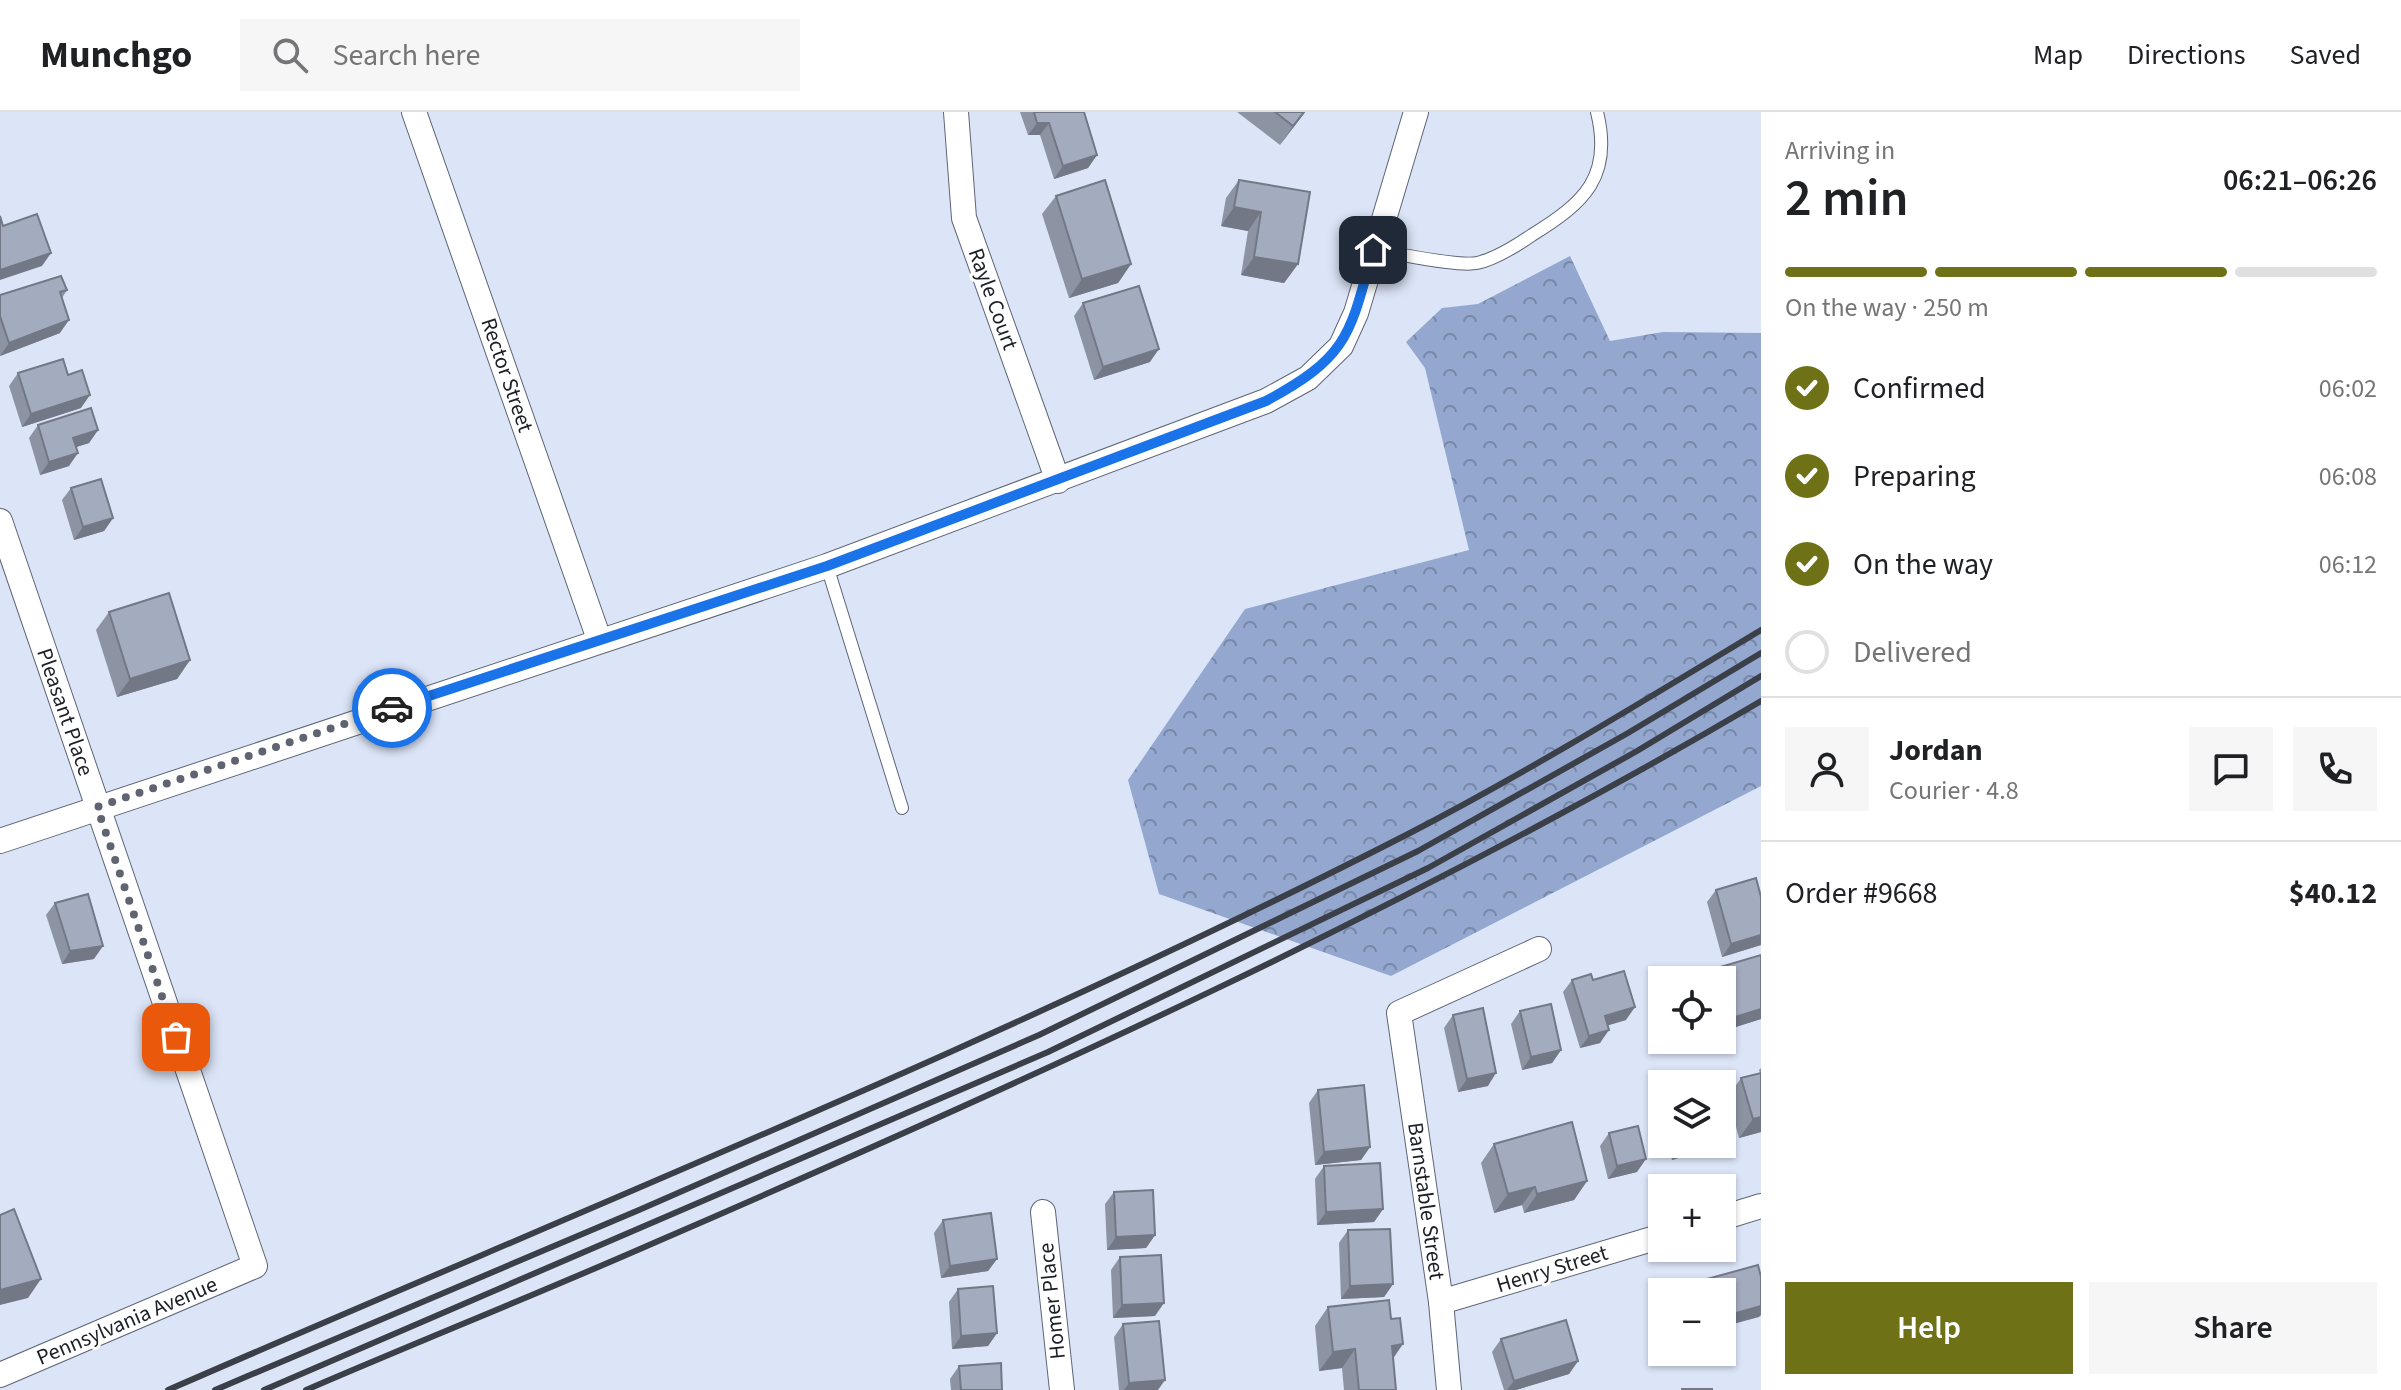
<!DOCTYPE html>
<html lang="en">
<head>
<meta charset="utf-8">
<style>
  body { margin:0; font-family:"Source Sans 3",sans-serif; background:#f6f6f6; color:#202124; height:100vh; display:flex; flex-direction:column; font-size:30px; white-space:nowrap }
  * { box-sizing:border-box; margin:0 }
  p { font-size:26px; color:#757577 }
  .icon { flex:none; width:44px; height:44px; fill:none; stroke:currentColor; stroke-width:2; stroke-linecap:round; stroke-linejoin:round }
  .map { position:relative; flex:1; overflow:hidden }
  .details { display:flex; flex-direction:column; background:#fff; width:640px }
  .details>* { flex:none }
  .fabs { position:absolute; left:1648px; top:854px; display:grid; gap:16px }
  .fabs a { display:grid; place-items:center; width:88px; height:88px; border-radius:0px; background:#fff; box-shadow:0 2px 6px #0004; font-size:40px }
  .pin { position:absolute; display:grid; place-items:center; width:68px; height:68px; color:#fff; margin:-34px; border-radius:16px; box-shadow:0 4px 12px #0006 }
  .courier { position:absolute; display:grid; place-items:center; width:80px; height:80px; margin:-40px; border:6px solid #1a73e8; border-radius:50%; background:#fff; color:#222; box-shadow:0 2px 10px #0007 }
  .overview em { font-style:normal; font-weight:600 }
  .overview div { display:flex; flex-direction:column-reverse }
  .overview { display:flex; align-items:center; justify-content:space-between; height:136px; padding:0 24px }
  h1 { font-size:52px; font-weight:600; line-height:60px }
  .bar { display:grid; grid-template-columns:repeat(4,1fr); gap:12px 8px; align-content:center; height:96px; padding:0 24px }
  .bar i { height:10px; border-radius:6px; background:#e0e0e0 }
  .bar .current { background:#6f7116 }
  .bar p { grid-column:span 4 }
  .line { display:flex; align-items:center; gap:20px; padding:0 24px; border-top:2px solid #e0e0e0 }
  .line div { flex:1 }
  .round { display:grid; place-items:center; flex:none; width:84px; height:84px; border-radius:0px; background:#f6f6f6 }
  ol { padding:0 24px; list-style:none }
  li { display:flex; align-items:center; gap:24px; height:88px }
  li p { margin-inline-start:auto }
  li .icon { padding:8px; border-radius:50%; background:#6f7116; color:#fff; stroke-width:4 }
  li:last-child { color:#757577 }
  li i { width:44px; height:44px; border:4px solid #e0e0e0; border-radius:50% }
  .cta { display:flex; gap:16px; margin-top:auto; padding:16px 24px }
  .cta a { flex:1; height:92px; border-radius:0px; background:#6f7116; color:#fff; font-size:32px; font-weight:600; line-height:92px; text-align:center }
  .cta a+a { background:#f6f6f6; color:#202124 }
  header { display:flex; align-items:center; gap:48px; box-sizing:border-box; height:112px; padding:0 40px; background:#fff; border-bottom:2px solid #e0e0e0 }
  header strong { font-size:38px }
  nav { display:flex; gap:44px; margin-inline-start:auto; font-size:28px }
  .search { width:560px; height:72px; background:#f6f6f6; display:flex; align-items:center; gap:20px; box-sizing:border-box; padding:0 28px; border-radius:0px; color:#757577; font-size:30px }
  main { display:flex; flex:1; min-height:0 }
  .map>svg:first-child { display:block }
  .forest { fill:url(#forest-crowns) }
  .lines { fill:none; stroke-linecap:round; stroke-linejoin:round }
  .lane-casing { stroke:#5d6576; stroke-width:14 }
  .street-casing { stroke:#5d6576; stroke-width:26 }
  .lane { stroke:#fff; stroke-width:12 }
  .street { stroke:#fff; stroke-width:24 }
  .rail { stroke:#3b3f47; stroke-width:6 }
  .wall { fill:#8c94a3 }
  .shaded-wall { fill:#727885 }
  .building { fill:#a3acbe; stroke:#727885; stroke-width:2 }
  .done { stroke:#5f6470; stroke-width:8; stroke-dasharray:0 14.4 }
  .route { stroke:#1a73e8; stroke-width:10 }
  .labels { text-anchor:middle; dominant-baseline:central; stroke-width:6; stroke-linejoin:round; paint-order:stroke }
  .street-label { font-size:22px; fill:#1c1f26; stroke:#fff }
</style>
</head>
<body>
<header>
<strong>Munchgo</strong>
<div class="search"><svg class="icon" aria-label="search" viewBox="0 0 24 24"><circle cx="10" cy="10" r="6"/><path d="M15 15l6 6"/></svg>Search here</div>
<nav><a>Map</a><a>Directions</a><a>Saved</a></nav>
</header>
<main>
<div class="map">
<svg width="1761" height="1278" viewBox="0 0 1761 1278">
  <defs>
    <pattern id="forest-crowns" width="20" height="18" patternUnits="userSpaceOnUse" patternTransform="scale(2)"><rect width="20" height="18" fill="#93a7cf"/><path d="M2 6a3 3 0 1 1 6 0M12 15a3 3 0 1 1 6 0" fill="none" stroke="#7787a8"/></pattern>
  </defs>
  <rect width="100%" height="100%" fill="#dce5f8"/>
  <polygon class="forest" points="1570,144 1610,229 1663,220 1761,221 1761,674 1391,864 1159,782 1128,668 1245,497 1469,438 1425,256 1406,230 1442,196 1478,192"/>
  <g class="lines">
    <g class="lane-casing">
      <g id="lane">
        <path d="M 1373,138 C 1397,141 1458,155 1477,151 C 1496,147 1516,134 1532,123 C 1584,91 1613,65 1597,0"/>
        <polyline points="827,454 902,696"/>
      </g>
    </g>
    <g class="street-casing">
      <g id="street">
        <polyline points="414,0 599,527"/>
        <polyline points="956,0 964,106 1058,369"/>
        <polyline points="0,409 255,1154 0,1263"/>
        <polyline points="0,729 827,454 1266,289 1308,266 1341,234 1356,201 1416,0"/>
        <polyline points="1043,1100 1062,1278"/>
        <polyline points="1722,1106 1761,1094"/>
        <polyline points="1441,1190 1662,1124"/>
        <polyline points="1449,1278 1441,1190 1399,901 1539,837"/>
      </g>
    </g>
    <use href="#lane" class="lane"/>
    <use href="#street" class="street"/>
    <g class="rail">
      <path d="M 168,1278 C 583,1097 1004,929 1408,722 C 1528,660 1645,588 1761,518"/>
      <polyline points="215,1278 639,1098 1039,923 1418,739 1628,621 1761,541"/>
      <polyline points="264,1278 1048,940 1428,756 1637,639 1761,564"/>
      <path d="M 306,1278 C 422,1228 540,1181 656,1130 C 1032,967 1408,797 1761,589"/>
    </g>
  </g>
  <g class="wall">
    <polygon points="1020,0 1084,0 1097,43 1088,56 1054,67 1040,23 1028,23"/>
    <polygon points="1237,0 1305,0 1280,33"/>
    <polygon points="1239,68 1298,152 1284,171 1241,163 1248,119 1221,114 1226,86"/>
    <polygon points="1056,84 1131,152 1118,171 1069,186 1042,102"/>
    <polygon points="67,178 62,186 60,221 0,244 0,183"/>
    <polygon points="1083,191 1150,250 1094,268 1074,204"/>
    <polygon points="18,261 81,296 22,315 9,274"/>
    <polygon points="38,313 98,318 89,331 76,335 69,354 40,363 29,326"/>
    <polygon points="71,376 113,406 104,419 74,428 62,388"/>
    <polygon points="109,500 190,548 177,567 117,585 96,518"/>
    <polygon points="1716,778 1761,833 1722,845 1707,790"/>
    <polygon points="55,791 94,847 62,852 46,803"/>
    <polygon points="1761,843 1761,907 1723,919 1722,868 1709,868 1717,856"/>
    <polygon points="1572,868 1593,868 1626,908 1608,913 1600,931 1580,936 1563,880"/>
    <polygon points="1520,899 1561,938 1552,951 1522,958 1511,912"/>
    <polygon points="1453,903 1488,974 1458,980 1444,916"/>
    <polygon points="1761,956 1761,1020 1739,1026 1728,985 1741,966 1760,961 1759,958"/>
    <polygon points="1318,978 1370,1035 1361,1048 1315,1053 1309,991"/>
    <polygon points="1662,1002 1662,1016 1659,1006"/>
    <polygon points="1609,1021 1637,1060 1608,1067 1600,1034"/>
    <polygon points="1494,1032 1587,1069 1574,1088 1524,1101 1522,1093 1494,1101 1481,1051"/>
    <polygon points="1667,1032 1715,1032 1712,1035 1672,1048"/>
    <polygon points="1324,1054 1383,1097 1374,1110 1317,1113 1315,1067"/>
    <polygon points="1114,1080 1155,1123 1146,1136 1107,1138 1105,1092"/>
    <polygon points="943,1108 997,1147 988,1159 941,1166 934,1121"/>
    <polygon points="1348,1118 1393,1172 1384,1185 1341,1187 1339,1131"/>
    <polygon points="1120,1145 1155,1204 1113,1206 1111,1158"/>
    <polygon points="958,1177 997,1221 988,1234 952,1237 949,1190"/>
    <polygon points="1662,1184 1662,1207 1658,1191"/>
    <polygon points="1328,1195 1393,1246 1396,1278 1344,1278 1342,1256 1319,1259 1315,1214"/>
    <polygon points="1123,1212 1157,1278 1119,1278 1114,1225"/>
    <polygon points="1501,1227 1578,1249 1569,1262 1516,1278 1504,1278 1492,1240"/>
    <polygon points="959,1254 1002,1278 951,1278 950,1267"/>
  </g>
  <g class="shaded-wall">
    <polygon points="1304,0 1305,0 1280,33 1293,14"/>
    <polygon points="1037,11 1049,11 1040,23 1028,23"/>
    <polygon points="1097,43 1088,56 1054,67 1063,54"/>
    <polygon points="1234,95 1261,100 1248,119 1221,114"/>
    <polygon points="51,141 42,154 0,168 0,158"/>
    <polygon points="1254,145 1298,152 1284,171 1241,163"/>
    <polygon points="1131,152 1118,171 1069,186 1082,167"/>
    <polygon points="69,208 60,221 0,244 9,231"/>
    <polygon points="1159,237 1150,250 1094,268 1103,255"/>
    <polygon points="90,283 81,296 22,315 31,302"/>
    <polygon points="98,318 89,331 64,339 73,326"/>
    <polygon points="78,341 69,354 40,363 49,350"/>
    <polygon points="113,406 104,419 74,428 83,415"/>
    <polygon points="190,548 177,567 117,585 130,567"/>
    <polygon points="1761,823 1761,833 1722,845 1731,832"/>
    <polygon points="103,834 94,847 62,852 70,839"/>
    <polygon points="1635,895 1626,908 1596,917 1605,904"/>
    <polygon points="1761,897 1761,907 1723,919 1732,906"/>
    <polygon points="1609,918 1600,931 1580,936 1589,924"/>
    <polygon points="1561,938 1552,951 1522,958 1531,945"/>
    <polygon points="1496,961 1488,974 1458,980 1467,967"/>
    <polygon points="1761,1005 1761,1020 1739,1026 1753,1007"/>
    <polygon points="1690,1032 1715,1032 1712,1035 1672,1048 1681,1035"/>
    <polygon points="1370,1035 1361,1048 1315,1053 1324,1040"/>
    <polygon points="1646,1047 1637,1060 1608,1067 1617,1054"/>
    <polygon points="1587,1069 1574,1088 1524,1101 1537,1082"/>
    <polygon points="1535,1075 1522,1093 1494,1101 1508,1082"/>
    <polygon points="1383,1097 1374,1110 1317,1113 1326,1100"/>
    <polygon points="1155,1123 1146,1136 1107,1138 1116,1125"/>
    <polygon points="997,1147 988,1159 941,1166 950,1154"/>
    <polygon points="41,1167 28,1186 0,1193 0,1178"/>
    <polygon points="1393,1172 1384,1185 1341,1187 1350,1174"/>
    <polygon points="1164,1191 1155,1204 1113,1206 1122,1193"/>
    <polygon points="1761,1194 1761,1203 1759,1205 1722,1215 1722,1205"/>
    <polygon points="997,1221 988,1234 952,1237 961,1224"/>
    <polygon points="1403,1232 1390,1251 1392,1234"/>
    <polygon points="1355,1237 1342,1256 1319,1259 1333,1240"/>
    <polygon points="1578,1249 1569,1262 1516,1278 1507,1278 1514,1269"/>
    <polygon points="1165,1268 1158,1278 1124,1278 1129,1271"/>
  </g>
  <g class="building">
    <polygon points="1034,0 1084,0 1097,43 1063,54 1049,11 1037,11"/>
    <polygon points="1275,0 1304,0 1293,14"/>
    <polygon points="1105,68 1131,152 1082,167 1056,84"/>
    <polygon points="1239,68 1310,80 1298,152 1254,145 1261,100 1234,95"/>
    <polygon points="37,102 51,141 0,158 0,104 3,114"/>
    <polygon points="61,164 67,178 60,180 69,208 9,231 0,204 0,183"/>
    <polygon points="1139,174 1159,237 1103,255 1083,191"/>
    <polygon points="63,247 68,263 82,258 90,283 31,302 18,261"/>
    <polygon points="91,296 98,318 73,326 78,341 49,350 38,313"/>
    <polygon points="101,367 113,406 83,415 71,376"/>
    <polygon points="169,481 190,548 130,567 109,500"/>
    <polygon points="1756,766 1761,785 1761,823 1731,832 1716,778"/>
    <polygon points="88,782 103,834 70,839 55,791"/>
    <polygon points="1761,843 1761,897 1732,906 1722,873 1722,868 1720,868 1717,856"/>
    <polygon points="1624,859 1635,895 1605,904 1609,918 1589,924 1572,868 1591,862 1593,868"/>
    <polygon points="1551,892 1561,938 1531,945 1520,899"/>
    <polygon points="1483,896 1496,961 1467,967 1453,903"/>
    <polygon points="1761,961 1761,1005 1753,1007 1741,966"/>
    <polygon points="1704,966 1706,972 1685,972"/>
    <polygon points="1364,973 1370,1035 1324,1040 1318,978"/>
    <polygon points="1572,1010 1587,1069 1537,1082 1535,1075 1508,1082 1494,1032"/>
    <polygon points="1638,1014 1646,1047 1617,1054 1609,1021"/>
    <polygon points="1380,1051 1383,1097 1326,1100 1324,1054"/>
    <polygon points="1153,1078 1155,1123 1116,1125 1114,1080"/>
    <polygon points="14,1097 41,1167 0,1178 0,1103"/>
    <polygon points="991,1101 997,1147 950,1154 943,1108"/>
    <polygon points="1390,1117 1393,1172 1350,1174 1348,1118"/>
    <polygon points="1161,1143 1164,1191 1122,1193 1120,1145"/>
    <polygon points="1758,1153 1761,1165 1761,1194 1722,1205 1722,1180 1667,1180 1667,1178"/>
    <polygon points="993,1174 997,1221 961,1224 958,1177"/>
    <polygon points="1389,1188 1391,1207 1400,1206 1403,1232 1392,1234 1396,1278 1359,1278 1355,1237 1333,1240 1328,1195"/>
    <polygon points="1566,1208 1578,1249 1514,1269 1501,1227"/>
    <polygon points="1159,1209 1165,1268 1129,1271 1123,1212"/>
    <polygon points="1001,1251 1002,1278 961,1278 959,1254"/>
    <rect x="1682" y="1277" width="30" height="1"/>
  </g>
  <g class="lines">
    <polyline class="done" points="176,925 97,695 392,596"/>
    <path class="route" d="M 392,596 L 827,454 L 1266,289 C 1348,245 1350,223 1373,138"/>
  </g>
  <g class="labels">
    <g class="street-label">
      <text transform="translate(993 187) rotate(70)">Rayle Court</text>
      <text transform="translate(507 263) rotate(71)">Rector Street</text>
      <text transform="translate(65 600) rotate(71)">Pleasant Place</text>
      <text transform="translate(1426 1089) rotate(82)">Barnstable Street</text>
      <text transform="translate(1552 1157) rotate(-17)">Henry Street</text>
      <text transform="translate(1052 1189) rotate(-96)">Homer Place</text>
      <text transform="translate(127 1209) rotate(-23)">Pennsylvania Avenue</text>
    </g>
  </g>
</svg>
<div class="fabs">
<a><svg class="icon" aria-label="locate" viewBox="0 0 24 24"><circle cx="12" cy="12" r="6"/><path d="M12 2v4M12 18v4M2 12h4M18 12h4"/></svg></a>
<a><svg class="icon" aria-label="layers" viewBox="0 0 24 24"><path d="M12 4l9 5-9 5-9-5zM3 14l9 5 9-5"/></svg></a>
<a>+</a>
<a>−</a>
</div>
<div class="pin" style="left:176px;top:925px;background:#ea580c"><svg class="icon" aria-label="bag" viewBox="0 0 24 24"><path d="M5 8h14l-1 12H6zM9 8a3 3 0 0 1 6 0"/></svg></div>
<div class="pin" style="left:1373px;top:138px;background:#1f2937"><svg class="icon" aria-label="home" viewBox="0 0 24 24"><path d="M3 11l9-7 9 7M6 9v11h12V9"/></svg></div>
<div class="courier" style="left:392px;top:596px"><svg class="icon" aria-label="car" viewBox="0 0 24 24"><path d="M5 17H2v-5l4-1 3-4h7l3 4 3 1v5h-3M9 17h6M6 11h13"/><circle cx="7" cy="17" r="2"/><circle cx="17" cy="17" r="2"/></svg></div>
</div>
<section class="details">
<div class="overview"><div><h1>2 min</h1><p>Arriving in</p></div><em>06:21–06:26</em></div>
<div class="bar"><i class="current"></i><i class="current"></i><i class="current"></i><i></i><p>On the way · 250 m</p></div>
<ol>
<li><svg class="icon" aria-label="check" viewBox="0 0 24 24"><path d="M5 12l5 5 9-10"/></svg>Confirmed<p>06:02</p></li>
<li><svg class="icon" aria-label="check" viewBox="0 0 24 24"><path d="M5 12l5 5 9-10"/></svg>Preparing<p>06:08</p></li>
<li><svg class="icon" aria-label="check" viewBox="0 0 24 24"><path d="M5 12l5 5 9-10"/></svg>On the way<p>06:12</p></li>
<li><i></i>Delivered</li>
</ol>
<div class="line" style="height:144px"><a class="round"><svg class="icon" aria-label="person" viewBox="0 0 24 24"><circle cx="12" cy="8" r="4"/><path d="M4 21q1-7 8-7t8 7"/></svg></a><div><b>Jordan</b><p>Courier · 4.8</p></div><a class="round"><svg class="icon" aria-label="chat" viewBox="0 0 24 24"><path d="M4 5h16v11H9l-5 4z"/></svg></a><a class="round"><svg class="icon" aria-label="phone" viewBox="0 0 24 24"><path d="M5 4h4l2 5-3 2q2 4 5 5l2-3 5 2v4C11 20 4 13 5 4z"/></svg></a></div>
<div class="line" style="height:104px"><div>Order #9668</div><b>$40.12</b></div>
<div class="cta"><a>Help</a><a>Share</a></div>
</section>
</main>
</body>
</html>
